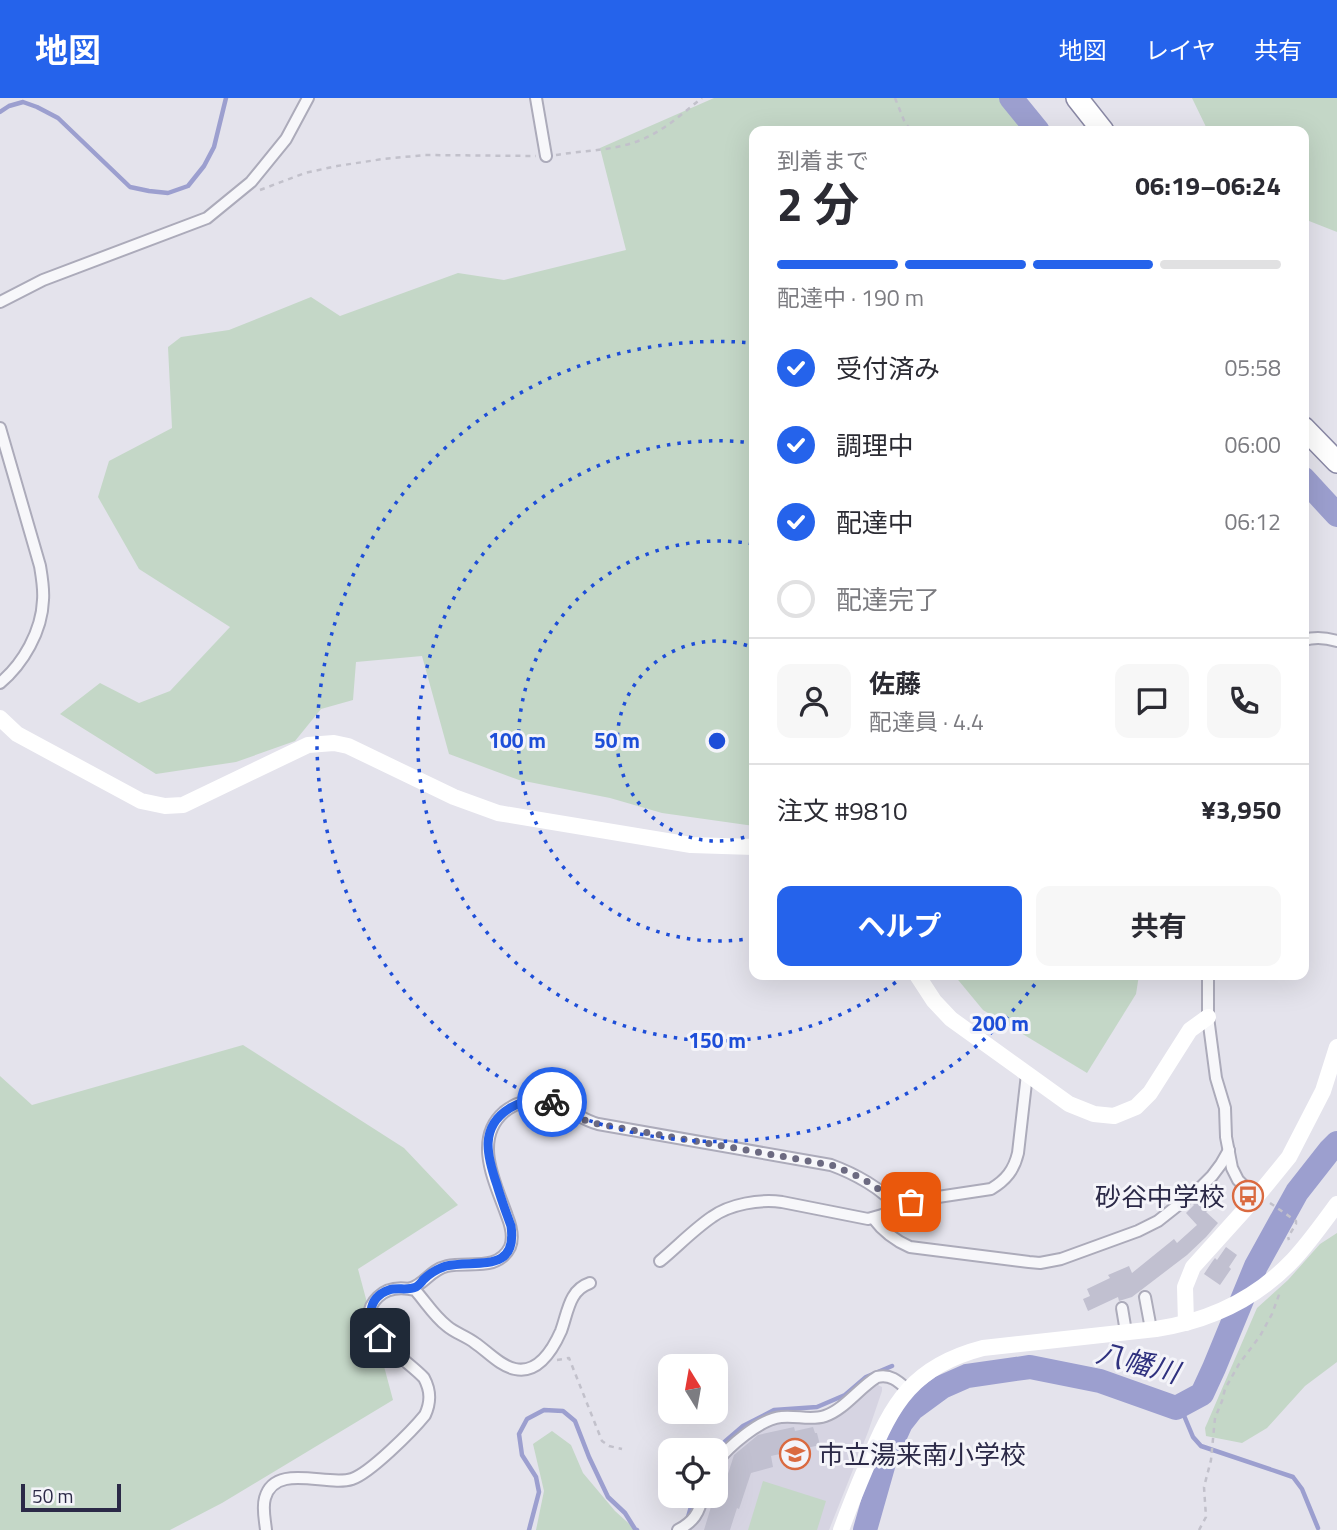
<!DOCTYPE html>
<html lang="ja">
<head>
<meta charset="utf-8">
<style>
  body { margin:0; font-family:"Titillium Web","Noto Sans JP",sans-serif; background:#f7f7f7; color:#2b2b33; height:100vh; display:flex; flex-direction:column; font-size:26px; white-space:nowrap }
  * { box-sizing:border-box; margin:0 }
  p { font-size:23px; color:#7c7c81 }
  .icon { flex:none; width:38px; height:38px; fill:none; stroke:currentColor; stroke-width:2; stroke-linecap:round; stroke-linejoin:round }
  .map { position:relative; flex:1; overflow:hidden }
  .side { position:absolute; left:749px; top:28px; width:560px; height:854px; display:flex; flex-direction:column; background:#fff; border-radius:14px; box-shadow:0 7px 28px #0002 }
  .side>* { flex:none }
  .needle { width:46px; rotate:349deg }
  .tools { position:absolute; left:658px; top:1256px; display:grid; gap:14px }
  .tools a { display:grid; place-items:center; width:70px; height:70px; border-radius:14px; background:#fff; box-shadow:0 7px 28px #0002; font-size:35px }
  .scale { position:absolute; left:21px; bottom:18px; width:100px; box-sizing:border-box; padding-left:7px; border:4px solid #2b2947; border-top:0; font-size:19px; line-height:24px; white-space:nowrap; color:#2b2947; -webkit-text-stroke:5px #f4f4f9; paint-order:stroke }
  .pin { position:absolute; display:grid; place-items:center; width:60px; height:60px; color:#fff; margin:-30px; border-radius:14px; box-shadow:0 4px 10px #0006 }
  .courier { position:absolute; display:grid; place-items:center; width:70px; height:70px; margin:-35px; border:5px solid #2563eb; border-radius:50%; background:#fff; color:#222; box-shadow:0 2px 9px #0007 }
  .head em { font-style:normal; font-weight:700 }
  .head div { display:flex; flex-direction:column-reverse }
  .head { display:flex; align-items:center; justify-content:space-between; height:119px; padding:0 28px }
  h1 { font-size:46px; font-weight:700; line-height:52px }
  .bar { display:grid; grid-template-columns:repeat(4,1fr); gap:10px 7px; align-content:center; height:84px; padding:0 28px }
  .bar i { height:9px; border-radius:5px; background:#e1e1e2 }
  .bar .active { background:#2563eb }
  .bar p { grid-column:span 4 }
  .line { display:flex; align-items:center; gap:18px; padding:0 28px; border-top:2px solid #e1e1e2 }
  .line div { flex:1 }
  .round { display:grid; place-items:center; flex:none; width:74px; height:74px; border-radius:14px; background:#f7f7f7 }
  ol { padding:0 28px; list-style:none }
  li { display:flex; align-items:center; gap:21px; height:77px }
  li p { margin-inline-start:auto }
  li .icon { padding:7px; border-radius:50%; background:#2563eb; color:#fff; stroke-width:4 }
  li:last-child { color:#7c7c81 }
  li i { width:38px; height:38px; border:4px solid #e1e1e2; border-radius:50% }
  .cta { display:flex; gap:14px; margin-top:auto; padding:14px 28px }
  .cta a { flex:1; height:80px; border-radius:14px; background:#2563eb; color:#fff; font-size:28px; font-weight:700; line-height:80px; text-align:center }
  .cta a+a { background:#f7f7f7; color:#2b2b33 }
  header { display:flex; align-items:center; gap:42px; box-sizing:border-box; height:98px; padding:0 35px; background:#2563eb; color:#fff }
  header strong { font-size:33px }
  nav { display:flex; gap:38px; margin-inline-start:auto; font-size:24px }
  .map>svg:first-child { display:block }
  .built { fill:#d6d4e2 }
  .green { fill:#c4d7c7 }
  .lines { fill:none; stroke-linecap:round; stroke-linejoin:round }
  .stream { stroke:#9c9fcf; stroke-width:4.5 }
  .river { stroke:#9c9fcf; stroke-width:24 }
  .building { fill:#c1c0d0 }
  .street-casing { stroke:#acabba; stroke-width:14 }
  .highway-casing { stroke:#8a89a5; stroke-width:24 }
  .path { stroke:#c2c1cb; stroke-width:2.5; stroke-dasharray:5 5; stroke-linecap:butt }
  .street { stroke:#f7f7fa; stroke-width:10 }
  .secondary { stroke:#fff; stroke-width:16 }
  .highway { stroke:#fff; stroke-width:21 }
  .done { stroke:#6c6a81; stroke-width:7; stroke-dasharray:0 12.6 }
  .route { stroke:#2563eb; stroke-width:9 }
  .ring { fill:none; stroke:#1d4ed8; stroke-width:3.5; stroke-dasharray:3.5 7 }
  .labels { text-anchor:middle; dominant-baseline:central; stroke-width:6; stroke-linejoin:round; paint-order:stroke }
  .poi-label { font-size:26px; fill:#2b2947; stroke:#f4f4f9; text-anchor:end }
  .water-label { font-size:28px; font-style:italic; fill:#2f317f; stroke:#f4f4f9 }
  .centre { fill:#1d4ed8; stroke:#f4f4f9; stroke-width:3.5 }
  .ring-label { font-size:21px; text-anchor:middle; font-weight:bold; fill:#1d4ed8; stroke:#f4f4f9; stroke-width:6; stroke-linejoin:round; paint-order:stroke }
</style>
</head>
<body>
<header>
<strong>地図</strong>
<nav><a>地図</a><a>レイヤ</a><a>共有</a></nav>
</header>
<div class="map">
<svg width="1337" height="1432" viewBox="0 0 1337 1432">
  <rect width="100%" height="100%" fill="#e4e3ec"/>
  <polygon class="built" points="878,1287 882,1289 882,1293 868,1334 829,1432 687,1432 707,1398 716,1398 716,1375 720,1365 740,1346 769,1326 841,1313 875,1288"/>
  <g class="green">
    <polygon points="714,0 1009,0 1030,33 754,33 754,728 662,715 610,700 519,682 449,656 422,558 356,564 353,602 321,611 295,643 236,664 156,676 60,616 100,585 139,605 170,593 230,529 139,471 98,399 109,363 172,330 168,249 181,239 229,232 311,199 340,218 458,175 504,182 626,152 600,50"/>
    <polygon points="1192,0 1337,0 1337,134 1304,121 1304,33 1208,33"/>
    <polygon points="954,877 1139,877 1136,896 1087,975 983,912"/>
    <polygon points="243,947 404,1050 458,1107 358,1171 393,1302 222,1405 170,1432 0,1432 0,978 32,1007"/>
    <polygon points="1337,1135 1337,1264 1305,1288 1267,1330 1242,1345 1206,1338 1205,1330 1257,1210 1288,1182 1320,1146"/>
    <polygon points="552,1333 571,1347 583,1375 615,1413 636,1432 536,1432 544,1393 533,1346"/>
    <polygon points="763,1383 826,1403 817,1432 748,1432"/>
  </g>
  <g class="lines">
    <g class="stream">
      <polyline points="0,14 9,8 23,4 37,9 58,20 130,89 149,93 168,95 188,88 204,68 214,49 226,0"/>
      <polyline points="1180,1308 1193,1339 1201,1348 1293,1379 1302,1391 1318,1430"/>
      <polyline points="714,1353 743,1328 774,1312 817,1309 845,1297 866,1279 892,1268"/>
      <polyline points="688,1419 694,1398"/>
      <polyline points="529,1432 539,1394 536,1379 522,1357 519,1336 527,1321 544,1312 563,1313 575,1323 589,1359 608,1399 625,1415 635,1431 637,1432"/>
    </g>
    <g class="river">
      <polyline points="1011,0 1038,33"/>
      <polyline points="1304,381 1337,417"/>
      <polyline points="865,1432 886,1358 901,1325 912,1311 942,1289 967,1278 1030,1269 1100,1283 1176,1310 1202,1296 1214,1270 1256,1168 1297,1094 1330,1052 1337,1045"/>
    </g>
  </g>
  <g class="building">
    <polygon points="1215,1086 1225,1097 1206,1114 1218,1125 1206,1139 1187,1157 1132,1199 1119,1203 1118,1199 1088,1213 1083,1201 1090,1198 1087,1191 1110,1180 1108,1177 1129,1168 1132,1175 1174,1141 1177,1145 1197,1127 1186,1115 1194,1107 1193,1106"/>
    <polygon points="1226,1149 1237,1157 1229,1169 1231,1171 1220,1187 1204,1176 1212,1164 1215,1160 1217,1162"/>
    <polygon points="794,1329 795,1333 813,1329 815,1335 817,1335 820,1347 771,1358 773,1369 751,1375 739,1411 737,1410 730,1432 704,1432 714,1399 720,1401 734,1357 758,1337"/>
  </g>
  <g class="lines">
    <g class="street-casing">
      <g id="street">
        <polyline points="536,0 546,58"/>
        <polyline points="0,204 43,182 207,120 251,84 286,41 308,0"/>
        <path d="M 0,330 L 40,468 C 42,480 44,491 43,502 C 42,533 23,566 0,585"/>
        <path d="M 1304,542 C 1314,539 1327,540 1337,543"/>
        <polyline points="1208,877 1208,919 1216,980 1225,1010 1226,1039 1232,1070 1238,1082 1256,1100"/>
        <path d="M 873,1120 C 882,1132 896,1143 910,1149 L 1029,1164 L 1040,1165 L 1061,1161 L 1138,1133 L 1158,1123 L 1201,1089 L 1212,1078 L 1221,1066 L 1229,1052"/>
        <path d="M 660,1163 C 677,1149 693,1132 712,1119 C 730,1106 760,1101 782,1104 L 868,1121 L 882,1117 L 918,1102 L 991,1091 C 1006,1082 1014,1072 1018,1055 L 1027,976"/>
        <path d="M 411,1190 C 424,1187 430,1172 447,1168 C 468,1163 498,1174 510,1149 C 514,1139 511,1128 507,1118 C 496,1086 472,1042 504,1014 C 515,1005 530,1000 544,1003 C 564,1006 579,1021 598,1026 L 831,1067 C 853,1075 884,1091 897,1110"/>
        <polyline points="1145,1199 1151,1231"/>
        <polyline points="1122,1210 1126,1234"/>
        <path d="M 716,1365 C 728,1349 760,1321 781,1319 C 796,1317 810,1323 825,1318 C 845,1311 859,1290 877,1279 C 891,1276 898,1283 908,1292"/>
        <path d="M 266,1432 C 265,1422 262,1410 265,1400 C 275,1364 327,1389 352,1381 C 370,1375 412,1333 425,1317 C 431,1304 431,1293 424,1280 C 407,1261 348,1228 378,1199 C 388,1189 402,1189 415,1192 C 425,1203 434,1218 447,1228 C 455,1235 466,1238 475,1245 C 487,1253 500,1268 515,1271 C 538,1276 553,1251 561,1233 C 568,1214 569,1192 590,1185"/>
        <path d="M 678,1432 C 693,1424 700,1415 702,1398"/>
      </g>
    </g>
    <g class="highway-casing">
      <g id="highway">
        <polyline points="1077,0 1103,33"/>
        <polyline points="1304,330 1337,364"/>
      </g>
    </g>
    <g class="path">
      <polyline points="895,0 905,25 912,33"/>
      <path d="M 556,57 C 585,52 616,53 643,41 C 665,32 684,14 702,0"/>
      <polyline points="260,92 305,75 337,68 383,61 425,57 536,58"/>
      <polyline points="1270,1105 1296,1123 1296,1126 1288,1139 1289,1142"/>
      <polyline points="557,1262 569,1260 602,1343 609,1348 622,1351"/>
      <polyline points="1199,1432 1206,1419 1204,1389 1211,1362 1215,1320 1222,1303 1225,1291 1239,1266 1260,1238 1272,1216 1280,1194"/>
    </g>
    <use href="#street" class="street"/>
    <g class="secondary">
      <polyline points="0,620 17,636 141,703 165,708 183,707 308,647 334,645 348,648 454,699 498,715 691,747 754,749"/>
      <polyline points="917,877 934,903 951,921 1069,1006 1094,1016 1114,1018 1136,1009 1150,995 1190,932 1208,919"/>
      <polyline points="1186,1225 1185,1189 1193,1169 1258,1097 1289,1059 1323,993 1337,949"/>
      <path d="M 841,1432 C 849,1410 858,1388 867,1367 C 892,1304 914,1268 983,1250 L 1156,1231 C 1209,1223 1256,1201 1293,1162 C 1309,1145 1323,1125 1337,1106"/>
    </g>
    <use href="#highway" class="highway"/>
  </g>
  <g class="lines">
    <path class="done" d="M 552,1004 L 584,1022 L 598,1026 L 831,1067 C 853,1075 885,1090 897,1110 L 911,1104"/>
    <path class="route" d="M 380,1240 C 367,1224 366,1200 389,1192 C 397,1189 408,1193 416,1189 C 418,1188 422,1184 423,1182 C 430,1175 437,1171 446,1168 C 474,1161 518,1177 511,1128 C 506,1114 501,1101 497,1087 C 487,1058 479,1029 510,1010 C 523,1002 537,1001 552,1004"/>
  </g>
  <g class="ring">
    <path d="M754 736A100 100 0 1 1 754 550"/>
    <path d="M753 840A200 200 0 1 1 753 446"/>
    <path d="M904 878A300 300 0 1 1 754 345"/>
    <path d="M1041 878A400 400 0 1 1 752 245"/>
  </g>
  <defs>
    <g id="bus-ring" transform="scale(1.575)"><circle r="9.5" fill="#f4f4f9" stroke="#da6a40" stroke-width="1.5"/><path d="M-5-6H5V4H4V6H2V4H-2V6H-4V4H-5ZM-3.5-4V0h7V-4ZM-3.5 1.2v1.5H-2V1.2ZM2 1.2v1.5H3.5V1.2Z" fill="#da6a40"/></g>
    <g id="school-ring" transform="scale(1.575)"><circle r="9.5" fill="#f4f4f9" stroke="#da6a40" stroke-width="1.5"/><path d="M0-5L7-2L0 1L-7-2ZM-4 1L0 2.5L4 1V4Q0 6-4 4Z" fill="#da6a40"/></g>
  </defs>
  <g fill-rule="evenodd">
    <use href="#bus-ring" x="1248" y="1098"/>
    <use href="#school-ring" x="795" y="1356"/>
  </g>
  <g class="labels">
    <g class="poi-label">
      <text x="1225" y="1098">砂谷中学校</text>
      <text x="818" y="1356" text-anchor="start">市立湯来南小学校</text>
    </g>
    <g class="water-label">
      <text transform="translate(1138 1264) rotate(15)">八幡川</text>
    </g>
  </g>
  <circle cx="717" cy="643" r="10" class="centre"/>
  <g class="ring-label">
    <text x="517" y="650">100 m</text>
    <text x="617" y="650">50 m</text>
    <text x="1000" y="933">200 m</text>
    <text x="717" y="950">150 m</text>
  </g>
</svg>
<div class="tools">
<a><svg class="needle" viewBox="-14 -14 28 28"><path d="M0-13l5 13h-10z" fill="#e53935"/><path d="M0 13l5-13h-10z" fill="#7c7c81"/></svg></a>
<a><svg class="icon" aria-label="locate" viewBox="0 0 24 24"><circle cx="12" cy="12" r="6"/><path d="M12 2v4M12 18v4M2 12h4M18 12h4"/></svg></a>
</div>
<div class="scale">50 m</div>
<div class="pin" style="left:911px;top:1104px;background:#ea580c"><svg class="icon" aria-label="bag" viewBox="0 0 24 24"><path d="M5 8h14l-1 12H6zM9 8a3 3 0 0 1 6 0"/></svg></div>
<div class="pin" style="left:380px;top:1240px;background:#1f2937"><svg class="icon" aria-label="home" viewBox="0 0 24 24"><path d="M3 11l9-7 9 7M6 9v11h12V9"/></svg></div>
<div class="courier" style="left:552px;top:1004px"><svg class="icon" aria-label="bike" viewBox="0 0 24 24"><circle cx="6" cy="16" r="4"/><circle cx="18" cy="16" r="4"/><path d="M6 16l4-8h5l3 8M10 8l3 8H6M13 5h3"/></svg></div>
<section class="side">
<div class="head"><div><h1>2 分</h1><p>到着まで</p></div><em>06:19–06:24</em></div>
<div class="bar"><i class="active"></i><i class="active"></i><i class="active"></i><i></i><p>配達中 · 190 m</p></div>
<ol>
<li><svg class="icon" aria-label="check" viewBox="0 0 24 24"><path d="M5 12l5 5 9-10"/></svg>受付済み<p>05:58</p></li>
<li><svg class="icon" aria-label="check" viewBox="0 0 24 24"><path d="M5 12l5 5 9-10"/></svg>調理中<p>06:00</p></li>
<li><svg class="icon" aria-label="check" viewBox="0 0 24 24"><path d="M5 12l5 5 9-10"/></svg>配達中<p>06:12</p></li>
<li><i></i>配達完了</li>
</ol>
<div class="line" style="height:126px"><a class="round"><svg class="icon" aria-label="person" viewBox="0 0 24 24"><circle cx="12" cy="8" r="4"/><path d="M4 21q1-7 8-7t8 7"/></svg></a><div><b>佐藤</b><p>配達員 · 4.4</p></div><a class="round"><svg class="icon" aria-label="chat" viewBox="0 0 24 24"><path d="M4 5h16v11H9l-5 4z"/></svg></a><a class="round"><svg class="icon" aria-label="phone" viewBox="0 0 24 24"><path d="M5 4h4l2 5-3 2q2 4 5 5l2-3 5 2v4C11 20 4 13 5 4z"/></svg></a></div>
<div class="line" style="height:91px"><div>注文 #9810</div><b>¥3,950</b></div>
<div class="cta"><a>ヘルプ</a><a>共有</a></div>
</section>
</div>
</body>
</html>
